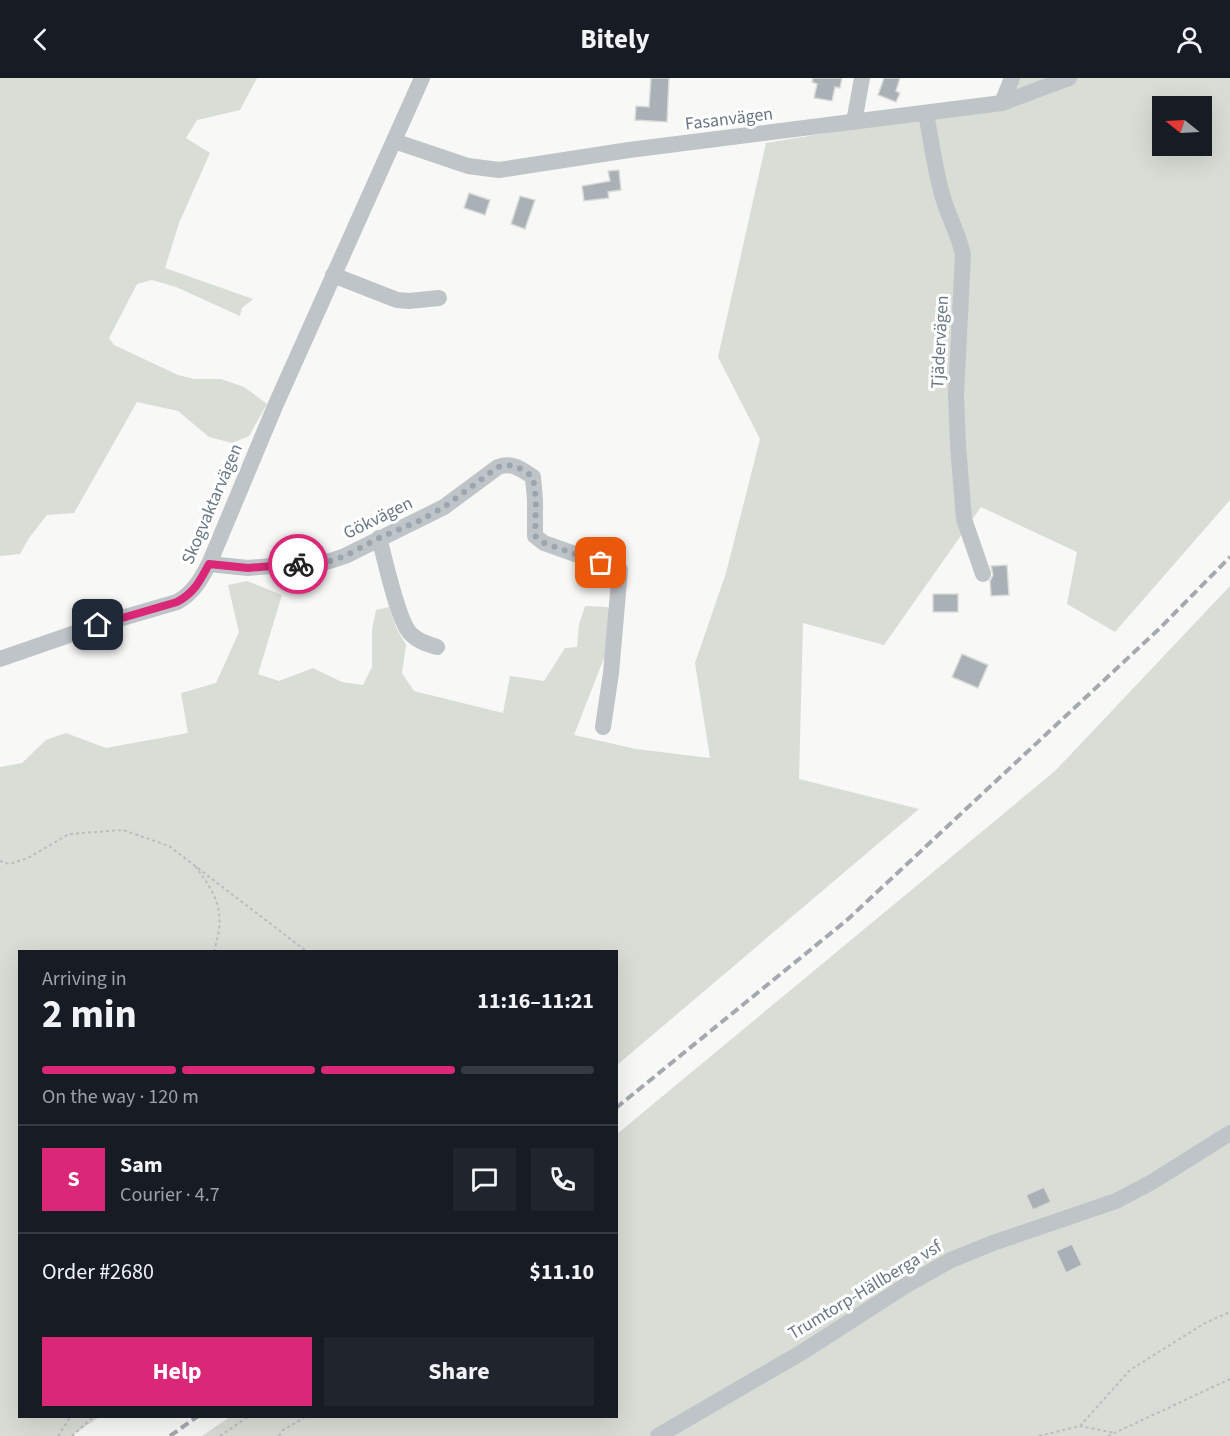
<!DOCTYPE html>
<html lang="en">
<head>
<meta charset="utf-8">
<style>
  body { margin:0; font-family:"Source Sans 3",sans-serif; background:#20242c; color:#f1f3f6; height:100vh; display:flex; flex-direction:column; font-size:22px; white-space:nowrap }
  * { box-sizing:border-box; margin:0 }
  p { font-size:20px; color:#9ea1a6 }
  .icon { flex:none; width:33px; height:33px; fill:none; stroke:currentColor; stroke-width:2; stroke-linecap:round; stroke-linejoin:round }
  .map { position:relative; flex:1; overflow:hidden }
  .sheet { position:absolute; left:18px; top:872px; width:600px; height:468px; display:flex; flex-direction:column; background:#171b24; border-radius:0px; box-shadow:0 6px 24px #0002 }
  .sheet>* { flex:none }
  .needle { width:39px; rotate:288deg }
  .tools { position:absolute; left:1152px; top:18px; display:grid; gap:12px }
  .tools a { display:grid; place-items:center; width:60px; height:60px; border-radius:0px; background:#171b24; box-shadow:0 6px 24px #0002; font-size:30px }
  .pin { position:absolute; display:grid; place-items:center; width:51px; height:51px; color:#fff; margin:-26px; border-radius:12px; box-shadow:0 3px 9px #0006 }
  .courier { position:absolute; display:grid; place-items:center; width:60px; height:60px; margin:-30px; border:4px solid #db2777; border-radius:50%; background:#fff; color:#222; box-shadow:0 2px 8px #0007 }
  .overview em { font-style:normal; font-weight:700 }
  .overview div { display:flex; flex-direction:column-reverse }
  .overview { display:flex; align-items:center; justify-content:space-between; height:102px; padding:0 24px }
  h1 { font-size:39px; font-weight:700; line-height:45px }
  .bar { display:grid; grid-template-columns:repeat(4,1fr); gap:9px 6px; align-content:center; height:72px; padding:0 24px }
  .bar i { height:8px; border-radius:4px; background:#363941 }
  .bar .current { background:#db2777 }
  .bar p { grid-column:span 4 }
  .line { display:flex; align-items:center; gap:15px; padding:0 24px; border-top:2px solid #363941 }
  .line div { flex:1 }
  .round { display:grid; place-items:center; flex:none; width:63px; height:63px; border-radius:0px; background:#20242c }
  .primary-button { display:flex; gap:12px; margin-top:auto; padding:12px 24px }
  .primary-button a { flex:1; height:69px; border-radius:0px; background:#db2777; color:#fff; font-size:24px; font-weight:700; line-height:69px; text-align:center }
  .primary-button a+a { background:#20242c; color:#f1f3f6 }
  header { display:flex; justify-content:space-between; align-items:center; height:78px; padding:0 24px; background:#171b24; font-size:27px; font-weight:700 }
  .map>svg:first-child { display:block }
  .green { fill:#d8ddd5; fill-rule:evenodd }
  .building { fill:#a9b1b7; stroke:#dadad8; stroke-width:1.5 }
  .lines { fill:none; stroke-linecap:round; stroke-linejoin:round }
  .path { stroke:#babdc0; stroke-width:2; stroke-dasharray:3 3; stroke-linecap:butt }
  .minor { stroke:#bfc4c8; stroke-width:16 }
  .rail { stroke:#a3a9af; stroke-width:4; stroke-dasharray:9 4.5; stroke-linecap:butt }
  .done { stroke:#9ba5ad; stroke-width:6; stroke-dasharray:0 10.8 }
  .route { stroke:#db2777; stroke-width:8 }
  .labels { text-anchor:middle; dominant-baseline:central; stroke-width:6; stroke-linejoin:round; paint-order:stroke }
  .street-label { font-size:18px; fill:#697886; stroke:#fff }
</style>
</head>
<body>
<header><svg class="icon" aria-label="back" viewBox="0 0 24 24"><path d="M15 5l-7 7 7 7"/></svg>Bitely<svg class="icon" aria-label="person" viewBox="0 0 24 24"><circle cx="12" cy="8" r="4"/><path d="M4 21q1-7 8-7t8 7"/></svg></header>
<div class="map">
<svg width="1230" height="1358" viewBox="0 0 1230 1358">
  <rect width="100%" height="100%" fill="#f8f8f6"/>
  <g class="green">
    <polygon points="0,0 257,0 240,32 197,42 186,60 210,75 179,145 165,190 253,221 242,230 240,238 176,209 152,202 137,206 109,260 114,267 178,297 194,301 221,301 244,309 267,326 249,358 232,365 209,359 178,333 137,324 74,435 47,437 29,460 20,476 0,478"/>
    <path d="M 1010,0 L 1230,0 L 1230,422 L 1115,554 L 1067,526 L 1077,474 L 981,429 L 884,567 L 803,545 L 799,701 L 919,731 L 617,987 L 616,873 L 20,873 L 20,1338 L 101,1338 L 71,1358 L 0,1358 L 0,689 L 22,685 L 46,662 L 66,655 L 106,670 L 188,655 L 181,615 L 216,605 L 239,554 L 228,507 L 247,503 L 282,517 L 258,596 L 279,603 L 313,590 L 342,604 L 363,607 L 372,589 L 372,551 L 376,532 L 389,529 L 396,549 L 406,567 L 402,595 L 414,613 L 503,635 L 510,598 L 544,603 L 565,570 L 577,569 L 579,546 L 585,528 L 607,529 L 611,532 L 606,575 L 574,657 L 636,671 L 710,680 L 695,585 L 726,495 L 760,361 L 718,279 L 766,65 L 997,27 ZM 1162,28 L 1202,28 L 1202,68 L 1162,68 Z"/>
    <polygon points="1230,508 1230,1358 202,1358 231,1338 616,1338 617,1056 1055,693"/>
  </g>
  <g class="building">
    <polygon points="651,0 669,0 667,44 635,42 636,28 649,29"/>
    <polygon points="813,0 842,0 840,10 835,9 832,23 814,20 817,6 812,4"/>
    <polygon points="884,0 900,0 896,13 900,15 896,24 878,17"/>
    <polygon points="619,92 621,112 608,114 609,120 584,123 582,108 610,103 608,93"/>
    <polygon points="469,115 490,122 485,137 464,130"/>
    <polygon points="520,118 535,122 525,151 511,146"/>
    <polygon points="1007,487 1009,517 991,518 990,503 993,497 991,488"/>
    <rect x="933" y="516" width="25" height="18"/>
    <polygon points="962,576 988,587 978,610 952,599"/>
    <polygon points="1044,1109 1051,1124 1033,1132 1026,1117"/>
    <polygon points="1072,1166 1082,1187 1066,1195 1056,1173"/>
  </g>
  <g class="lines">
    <g class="path">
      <polyline points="0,783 9,786 28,780 69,756 123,752 169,768 306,873"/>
      <path d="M 195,788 C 218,819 226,834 214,873"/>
      <polyline points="1080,1348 1130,1292 1205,1245 1230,1234"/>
      <polyline points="58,1358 71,1338"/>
      <polyline points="72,1358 94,1338"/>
      <polyline points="220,1358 249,1338"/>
      <polyline points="279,1358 283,1352 307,1338"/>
      <polyline points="1039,1358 1080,1348 1115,1355"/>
      <polyline points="1108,1358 1230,1301"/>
    </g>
    <g class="minor">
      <polyline points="1002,25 1012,0"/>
      <path d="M 926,36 C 932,65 935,95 944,123 C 950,142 959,157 963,177 L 956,316 L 958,368 L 964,441 L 983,496"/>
      <polyline points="854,44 862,0"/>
      <polyline points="394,63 468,88 499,92 629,72 1002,25 1069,0"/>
      <polyline points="333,197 397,222 409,223 439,220"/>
      <path d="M 379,460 C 385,480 398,546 412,557 C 419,564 428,566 437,569"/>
      <path d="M 209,486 L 248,490 L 330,483 L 345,478 L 444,429 L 498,389 C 513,384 521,391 533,399 L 535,422 L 535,458 L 544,465 L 620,492 L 611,595 L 603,649"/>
      <path d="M 0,581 L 98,547 L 177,524 C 193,515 200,503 209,486 L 276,326 L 422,0"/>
      <polyline points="658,1358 804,1273 905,1208 951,1182 993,1165 1116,1123 1152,1104 1230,1055"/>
    </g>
    <g class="rail">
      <polyline points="616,1030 847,842 1159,551 1230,479"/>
      <polyline points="170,1358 198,1338"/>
    </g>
  </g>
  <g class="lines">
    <path class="done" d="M 298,486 L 330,483 L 345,478 L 379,460 L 421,442 L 444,429 L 498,389 C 513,384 521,391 533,399 L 536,422 L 535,458 L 544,465 L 601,485"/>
    <path class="route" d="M 98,547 L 177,524 C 194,515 200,503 209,486 L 248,490 L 298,486"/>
  </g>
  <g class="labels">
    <g class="street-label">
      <text transform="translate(729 41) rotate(-7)">Fasanvägen</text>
      <text transform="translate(940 264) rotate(-87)">Tjädervägen</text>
      <text transform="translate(212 426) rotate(-67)">Skogvaktarvägen</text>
      <text transform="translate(378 440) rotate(-26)">Gökvägen</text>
      <text transform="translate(865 1212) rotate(-31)">Trumtorp-Hällberga vsf</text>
    </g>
  </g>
</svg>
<div class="tools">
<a><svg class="needle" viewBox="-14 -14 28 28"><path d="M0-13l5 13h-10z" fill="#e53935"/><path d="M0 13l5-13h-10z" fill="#9ea1a6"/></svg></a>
</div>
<div class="pin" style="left:601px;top:485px;background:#ea580c"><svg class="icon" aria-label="bag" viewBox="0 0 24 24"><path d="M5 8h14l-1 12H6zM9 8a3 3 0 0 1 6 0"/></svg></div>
<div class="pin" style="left:98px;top:547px;background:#1f2937"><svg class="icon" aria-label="home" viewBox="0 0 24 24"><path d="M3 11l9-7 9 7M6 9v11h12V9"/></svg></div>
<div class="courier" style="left:298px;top:486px"><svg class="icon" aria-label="bike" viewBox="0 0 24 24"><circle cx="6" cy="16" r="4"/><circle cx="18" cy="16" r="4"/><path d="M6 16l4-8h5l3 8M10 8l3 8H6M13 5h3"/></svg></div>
<section class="sheet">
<div class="overview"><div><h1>2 min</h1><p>Arriving in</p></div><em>11:16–11:21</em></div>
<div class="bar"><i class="current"></i><i class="current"></i><i class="current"></i><i></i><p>On the way · 120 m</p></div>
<div class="line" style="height:108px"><b class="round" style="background:#db2777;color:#fff">S</b><div><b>Sam</b><p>Courier · 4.7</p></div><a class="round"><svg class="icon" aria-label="chat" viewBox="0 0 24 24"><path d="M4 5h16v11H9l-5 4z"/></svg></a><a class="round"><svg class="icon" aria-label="phone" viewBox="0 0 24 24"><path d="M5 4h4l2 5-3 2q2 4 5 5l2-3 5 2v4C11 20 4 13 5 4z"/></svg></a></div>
<div class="line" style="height:78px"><div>Order #2680</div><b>$11.10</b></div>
<div class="primary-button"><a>Help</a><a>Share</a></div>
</section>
</div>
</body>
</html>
